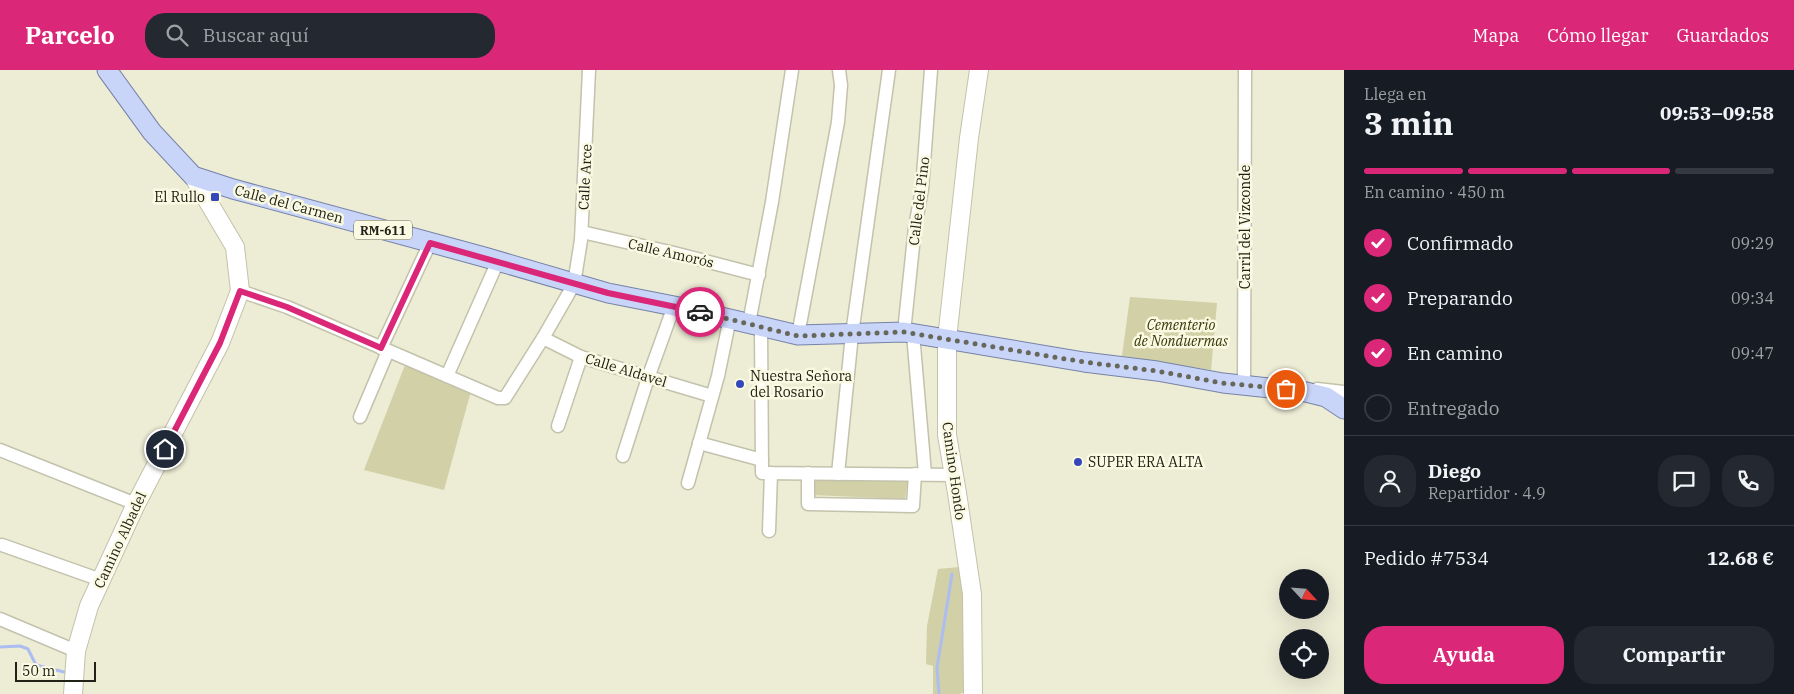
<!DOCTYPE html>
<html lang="es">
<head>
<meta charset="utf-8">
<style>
  body { margin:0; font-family:"IBM Plex Serif",serif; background:#242831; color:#f1f3f6; height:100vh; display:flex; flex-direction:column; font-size:19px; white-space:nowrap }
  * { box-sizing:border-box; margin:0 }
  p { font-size:16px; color:#9ea1a6 }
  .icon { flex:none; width:28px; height:28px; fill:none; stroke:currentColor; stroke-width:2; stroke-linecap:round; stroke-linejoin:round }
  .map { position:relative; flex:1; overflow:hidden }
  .sheet { display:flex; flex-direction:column; background:#171b24; width:450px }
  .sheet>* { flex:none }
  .needle { width:32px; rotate:116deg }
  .tools { position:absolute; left:1279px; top:499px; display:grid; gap:10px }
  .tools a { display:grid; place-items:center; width:50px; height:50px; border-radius:50%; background:#171b24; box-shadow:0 5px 20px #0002; font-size:25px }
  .scale { position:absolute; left:15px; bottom:12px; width:81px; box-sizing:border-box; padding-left:5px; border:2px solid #212118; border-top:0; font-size:14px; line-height:18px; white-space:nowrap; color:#212118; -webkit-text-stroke:4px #fafae2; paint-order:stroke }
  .pin { position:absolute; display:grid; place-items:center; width:42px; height:42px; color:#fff; margin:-21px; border:2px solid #fff; border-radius:50%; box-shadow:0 1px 5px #0007 }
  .courier { position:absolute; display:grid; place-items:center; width:50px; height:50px; margin:-25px; border:4px solid #db2777; border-radius:50%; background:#fff; color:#222; box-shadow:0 1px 6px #0007 }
  .overview em { font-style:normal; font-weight:700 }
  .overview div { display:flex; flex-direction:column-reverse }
  .overview { display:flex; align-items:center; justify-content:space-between; height:85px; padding:0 20px }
  h1 { font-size:32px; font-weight:700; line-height:38px }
  .bar { display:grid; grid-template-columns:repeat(4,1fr); gap:8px 5px; align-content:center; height:60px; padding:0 20px }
  .bar i { height:6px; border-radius:4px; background:#363941 }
  .bar .active { background:#db2777 }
  .bar p { grid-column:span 4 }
  .line { display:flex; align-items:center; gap:12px; padding:0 20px; border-top:1px solid #363941 }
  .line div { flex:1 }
  .round { display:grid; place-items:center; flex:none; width:52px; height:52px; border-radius:20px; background:#242831 }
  ol { padding:0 20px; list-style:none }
  li { display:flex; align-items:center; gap:15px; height:55px }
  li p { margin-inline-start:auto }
  li .icon { padding:5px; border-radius:50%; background:#db2777; color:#fff; stroke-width:4 }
  li:last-child { color:#9ea1a6 }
  li i { width:28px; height:28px; border:2px solid #363941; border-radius:50% }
  .cta { display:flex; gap:10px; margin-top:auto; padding:10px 20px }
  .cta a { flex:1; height:58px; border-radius:20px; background:#db2777; color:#fff; font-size:20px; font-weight:700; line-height:58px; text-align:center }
  .cta a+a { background:#242831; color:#f1f3f6 }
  header { display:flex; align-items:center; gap:30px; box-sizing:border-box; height:70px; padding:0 25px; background:#db2777; color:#fff }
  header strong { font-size:24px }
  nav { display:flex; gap:28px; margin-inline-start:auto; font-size:18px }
  .search { width:350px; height:45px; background:#242831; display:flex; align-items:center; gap:12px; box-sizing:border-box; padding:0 18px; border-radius:20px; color:#9ea1a6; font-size:19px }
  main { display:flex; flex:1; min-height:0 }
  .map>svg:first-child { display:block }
  .green { fill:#d1d0a6 }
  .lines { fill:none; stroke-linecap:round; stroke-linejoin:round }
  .stream { stroke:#acbdf1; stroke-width:3 }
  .minor-casing { stroke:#c3c2ac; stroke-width:15 }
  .secondary-casing { stroke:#c3c2ac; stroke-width:20 }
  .primary-casing { stroke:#7683a7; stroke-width:21 }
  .minor { stroke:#fff; stroke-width:12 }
  .secondary { stroke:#fff; stroke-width:18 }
  .primary { stroke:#c8d4f8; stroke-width:19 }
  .done { stroke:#68685a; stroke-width:5; stroke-dasharray:0 9 }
  .route { stroke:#db2777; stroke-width:6 }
  .poi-dot { fill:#3548ba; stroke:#fafae2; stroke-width:2 }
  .labels { text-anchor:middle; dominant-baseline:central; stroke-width:5; stroke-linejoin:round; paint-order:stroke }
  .shield { fill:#fafae2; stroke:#626255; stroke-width:1 }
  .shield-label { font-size:12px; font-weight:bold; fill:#212118 }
  .street-label { font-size:14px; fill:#212118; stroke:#fafae2 }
  .poi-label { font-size:14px; fill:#212118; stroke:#fafae2; text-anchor:start }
  .park-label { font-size:14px; font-style:italic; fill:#3a380a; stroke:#fafae2 }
</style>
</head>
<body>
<header>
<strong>Parcelo</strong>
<div class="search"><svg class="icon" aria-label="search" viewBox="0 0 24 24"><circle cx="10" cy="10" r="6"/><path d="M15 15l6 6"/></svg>Buscar aquí</div>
<nav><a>Mapa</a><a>Cómo llegar</a><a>Guardados</a></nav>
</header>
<main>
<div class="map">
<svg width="1344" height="624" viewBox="0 0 1344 624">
  <rect width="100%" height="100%" fill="#edecd5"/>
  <g class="green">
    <polygon points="1130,227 1217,233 1211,300 1122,286"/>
    <polygon points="405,295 471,321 444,420 364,400"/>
    <polygon points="812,407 908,411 905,429 811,425"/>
    <polygon points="960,497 967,547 964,583 969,593 969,619 960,624 933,624 933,596 926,594 927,556 938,499"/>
  </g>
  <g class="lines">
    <g class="stream">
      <polyline points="0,577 20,576 28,579 36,595 68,603"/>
      <polyline points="939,624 937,598 952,504"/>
    </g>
    <g class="minor-casing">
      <g id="minor">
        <polyline points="582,162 674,183 759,205"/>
        <polyline points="240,221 287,237 498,328 505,328 543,268 574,214 581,170 589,0"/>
        <polyline points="749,253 772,132 792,0"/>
        <polyline points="761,257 762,403 954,405"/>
        <polyline points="904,262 915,157 922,119 931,0"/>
        <polyline points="913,264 925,404"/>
        <polyline points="798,265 838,52 841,15 839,0"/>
        <polyline points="543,268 581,287 712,326"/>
        <polyline points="381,278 430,173"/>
        <polyline points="447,306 498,191"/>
        <polyline points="1244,315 1245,0"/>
        <polyline points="1317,319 1344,322"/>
        <polyline points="360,347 388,281"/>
        <polyline points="558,356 581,287"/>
        <polyline points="699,373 762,390"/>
        <polyline points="0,380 136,434"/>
        <polyline points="623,386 648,308 674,236"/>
        <polyline points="808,403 808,434 913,436 915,404"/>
        <polyline points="838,404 852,264 889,0"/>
        <polyline points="688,413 718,306 730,248"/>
        <polyline points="769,461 771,403"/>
        <polyline points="2,475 101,510"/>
        <polyline points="0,549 76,581"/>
      </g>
    </g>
    <g class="secondary-casing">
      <g id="secondary">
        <polyline points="73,624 76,581 89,536 136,434 220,273 240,221 235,177 193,106"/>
        <polyline points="973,624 972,524 957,423 947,365 947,269 969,68 979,0"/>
      </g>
    </g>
    <g class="primary-casing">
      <polyline id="primary" points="107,0 152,62 193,106 233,119 484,187 608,223 674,236 798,265 904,262 1084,292 1157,301 1223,313 1306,322 1326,327 1344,339"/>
    </g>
    <use href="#minor" class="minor"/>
    <use href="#secondary" class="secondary"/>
    <use href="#primary" class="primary"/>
  </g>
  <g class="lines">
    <polyline class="done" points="700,242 798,266 904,262 1084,292 1157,301 1222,313 1286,319"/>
    <polyline class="route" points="165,379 220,273 240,221 287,237 381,278 430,173 608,223 700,242"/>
  </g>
  <g class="poi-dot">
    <rect x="210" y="122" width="10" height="10" rx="2.5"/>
    <circle cx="740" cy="314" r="5"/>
    <circle cx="1078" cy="392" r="5"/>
  </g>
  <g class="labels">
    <rect class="shield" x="354" y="150.5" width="58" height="19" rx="4"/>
    <g class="shield-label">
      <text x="383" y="160">RM-611</text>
    </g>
    <g class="street-label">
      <text transform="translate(585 107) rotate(-87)">Calle Arce</text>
      <text transform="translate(919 131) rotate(-83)">Calle del Pino</text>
      <text transform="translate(289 134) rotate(15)">Calle del Carmen</text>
      <text transform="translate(1245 157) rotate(-90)">Carril del Vizconde</text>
      <text transform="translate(671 183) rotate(13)">Calle Amorós</text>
      <text transform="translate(626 300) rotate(17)">Calle Aldavel</text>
      <text transform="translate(954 401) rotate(82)">Camino Hondo</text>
      <text transform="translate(120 470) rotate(-65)">Camino Albadel</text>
    </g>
    <g class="poi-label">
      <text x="205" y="127" text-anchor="end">El Rullo</text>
      <text x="750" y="306">Nuestra Señora<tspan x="750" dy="16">del Rosario</tspan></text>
      <text x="1088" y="392">SUPER ERA ALTA</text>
    </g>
    <g class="park-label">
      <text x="1181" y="255">Cementerio<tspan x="1181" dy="16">de Nonduermas</tspan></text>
    </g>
  </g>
</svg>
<div class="tools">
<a><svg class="needle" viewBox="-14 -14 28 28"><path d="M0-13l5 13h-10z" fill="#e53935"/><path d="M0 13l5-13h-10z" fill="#9ea1a6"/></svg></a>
<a><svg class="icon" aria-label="locate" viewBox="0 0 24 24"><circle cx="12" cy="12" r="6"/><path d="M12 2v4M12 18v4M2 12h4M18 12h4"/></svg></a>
</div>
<div class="scale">50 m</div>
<div class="pin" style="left:1286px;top:319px;background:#ea580c"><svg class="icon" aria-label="bag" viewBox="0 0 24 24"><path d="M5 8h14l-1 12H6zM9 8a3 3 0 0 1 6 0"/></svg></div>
<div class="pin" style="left:165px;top:379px;background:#1f2937"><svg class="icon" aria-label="home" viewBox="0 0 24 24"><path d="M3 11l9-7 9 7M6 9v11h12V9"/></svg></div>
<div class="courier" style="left:700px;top:242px"><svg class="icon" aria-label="car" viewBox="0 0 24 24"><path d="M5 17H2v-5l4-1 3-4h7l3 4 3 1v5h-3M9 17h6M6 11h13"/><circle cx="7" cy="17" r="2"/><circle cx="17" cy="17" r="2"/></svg></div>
</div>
<section class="sheet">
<div class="overview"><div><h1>3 min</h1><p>Llega en</p></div><em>09:53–09:58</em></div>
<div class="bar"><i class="active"></i><i class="active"></i><i class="active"></i><i></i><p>En camino · 450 m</p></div>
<ol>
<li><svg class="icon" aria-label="check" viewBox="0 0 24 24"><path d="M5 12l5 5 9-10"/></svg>Confirmado<p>09:29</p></li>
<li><svg class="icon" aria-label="check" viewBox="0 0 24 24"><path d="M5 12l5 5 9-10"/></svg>Preparando<p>09:34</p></li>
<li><svg class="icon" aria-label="check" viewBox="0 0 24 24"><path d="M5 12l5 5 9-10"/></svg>En camino<p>09:47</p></li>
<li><i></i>Entregado</li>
</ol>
<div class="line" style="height:90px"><a class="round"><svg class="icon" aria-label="person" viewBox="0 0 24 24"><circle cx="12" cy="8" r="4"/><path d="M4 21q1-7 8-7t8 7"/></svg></a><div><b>Diego</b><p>Repartidor · 4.9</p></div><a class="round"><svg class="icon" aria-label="chat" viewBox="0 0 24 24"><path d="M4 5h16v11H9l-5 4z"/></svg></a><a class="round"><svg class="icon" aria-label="phone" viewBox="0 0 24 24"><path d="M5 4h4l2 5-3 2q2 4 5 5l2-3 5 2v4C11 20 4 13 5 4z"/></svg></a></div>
<div class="line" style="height:65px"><div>Pedido #7534</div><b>12.68 €</b></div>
<div class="cta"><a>Ayuda</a><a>Compartir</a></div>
</section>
</main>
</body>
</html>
